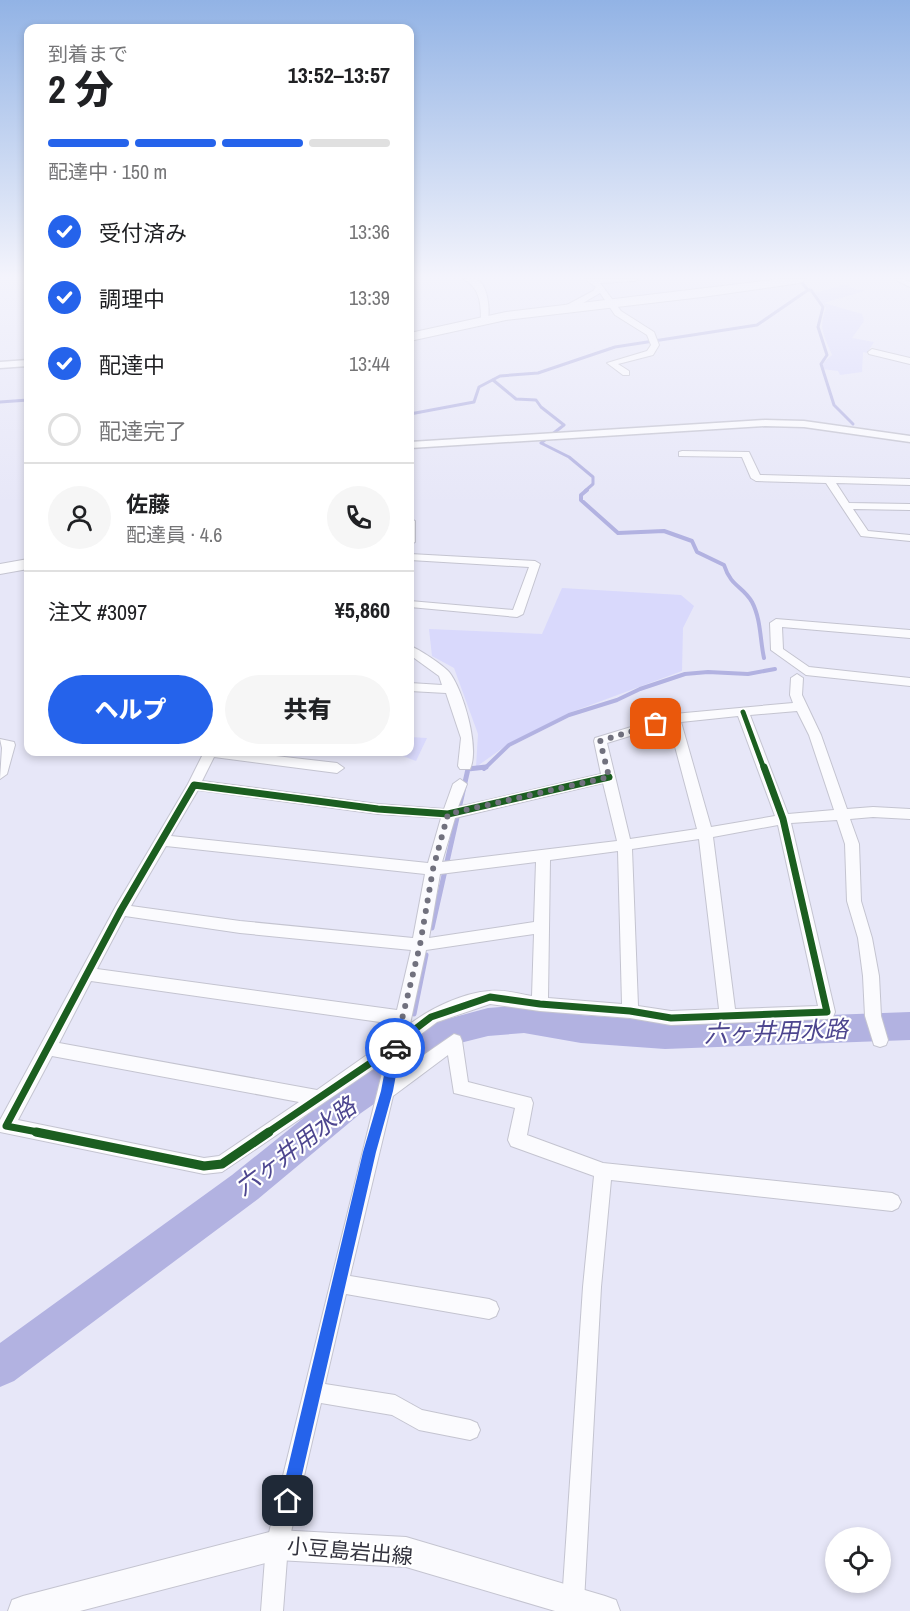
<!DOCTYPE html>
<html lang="ja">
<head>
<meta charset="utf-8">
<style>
  body { margin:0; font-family:"Archivo Narrow","Noto Sans JP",sans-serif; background:#f6f6f6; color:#202124; height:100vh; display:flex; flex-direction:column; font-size:22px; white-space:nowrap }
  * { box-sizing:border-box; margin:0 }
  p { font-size:20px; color:#757577 }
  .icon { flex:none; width:33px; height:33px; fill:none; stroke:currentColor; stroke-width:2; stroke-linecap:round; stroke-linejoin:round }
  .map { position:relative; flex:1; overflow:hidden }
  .side { position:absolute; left:24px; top:24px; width:390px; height:732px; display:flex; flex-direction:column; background:#fff; border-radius:12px; box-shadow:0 3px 9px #0003 }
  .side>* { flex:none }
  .fabs { position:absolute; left:825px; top:1527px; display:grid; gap:12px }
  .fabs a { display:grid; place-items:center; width:66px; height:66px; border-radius:50%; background:#fff; box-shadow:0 3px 9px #0003; font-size:30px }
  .pin { position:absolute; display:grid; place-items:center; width:51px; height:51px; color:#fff; margin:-26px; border-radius:12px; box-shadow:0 3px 9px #0006 }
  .courier { position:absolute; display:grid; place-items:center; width:60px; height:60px; margin:-30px; border:4px solid #2563eb; border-radius:50%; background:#fff; color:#222; box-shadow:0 2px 8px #0007 }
  .summary em { font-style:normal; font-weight:800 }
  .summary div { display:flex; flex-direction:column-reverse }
  .summary { display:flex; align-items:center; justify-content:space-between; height:102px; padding:0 24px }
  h1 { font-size:39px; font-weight:800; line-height:45px }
  .bar { display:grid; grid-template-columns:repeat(4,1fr); gap:9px 6px; align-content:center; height:72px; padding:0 24px }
  .bar i { height:8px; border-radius:4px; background:#e0e0e0 }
  .bar .on { background:#2563eb }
  .bar p { grid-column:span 4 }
  .line { display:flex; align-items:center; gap:15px; padding:0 24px; border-top:2px solid #e0e0e0 }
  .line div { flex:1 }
  .round { display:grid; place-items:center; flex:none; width:63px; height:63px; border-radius:32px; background:#f6f6f6 }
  ol { padding:0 24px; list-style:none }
  li { display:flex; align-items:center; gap:18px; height:66px }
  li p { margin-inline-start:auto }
  li .icon { padding:6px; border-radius:50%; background:#2563eb; color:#fff; stroke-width:4 }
  li:last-child { color:#757577 }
  li i { width:33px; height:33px; border:3px solid #e0e0e0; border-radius:50% }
  .cta { display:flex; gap:12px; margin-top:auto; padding:12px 24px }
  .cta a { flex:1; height:69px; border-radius:36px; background:#2563eb; color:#fff; font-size:24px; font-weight:800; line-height:69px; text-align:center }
  .cta a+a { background:#f6f6f6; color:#202124 }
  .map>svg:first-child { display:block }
  .green { fill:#d9d9fc }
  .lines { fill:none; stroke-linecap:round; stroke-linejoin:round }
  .stream-far2 { stroke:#b2b2e1; stroke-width:3 }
  .stream-far1 { stroke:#b2b2e1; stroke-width:4 }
  .stream { stroke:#b2b2e1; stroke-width:5 }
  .river { fill:#b2b2e1; fill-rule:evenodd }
  .minor-casing { stroke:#c4c4d0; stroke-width:2 }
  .tertiary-casing { stroke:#c4c4d0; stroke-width:3 }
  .secondary-casing { stroke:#c4c4d0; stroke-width:2 }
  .primary-casing { stroke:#c4c4d0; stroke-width:2 }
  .minor { fill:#fbfbfe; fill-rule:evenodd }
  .tertiary { fill:#fbfbfe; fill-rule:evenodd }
  .secondary { fill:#fbfbfe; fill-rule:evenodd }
  .primary { fill:#fbfbfe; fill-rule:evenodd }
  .cycleway-far2-casing { stroke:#fff; stroke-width:8 }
  .cycleway-far1-casing { stroke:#fff; stroke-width:10 }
  .cycleway-casing { stroke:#fff; stroke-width:13 }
  .cycleway-far2 { stroke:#1b5e20; stroke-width:5 }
  .cycleway-far1 { stroke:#1b5e20; stroke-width:7 }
  .cycleway { stroke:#1b5e20; stroke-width:9 }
  .route { fill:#2563eb }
  .done { stroke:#71717e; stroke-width:6; stroke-dasharray:0 10.8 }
  .labels { text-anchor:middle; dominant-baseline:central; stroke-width:4.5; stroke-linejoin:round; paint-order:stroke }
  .near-street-label { font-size:21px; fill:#32323d; stroke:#fff }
  .near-water-label { font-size:24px; font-style:italic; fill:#4d468f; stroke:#fff }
</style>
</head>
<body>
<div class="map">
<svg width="910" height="1611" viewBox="0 0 910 1611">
  <rect width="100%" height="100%" fill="#e7e7f8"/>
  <g class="green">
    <path d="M 846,284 L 852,288 L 864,291 L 824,303 L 862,314 L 864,321 L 852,338 L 874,342 L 867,353 L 863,352 L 862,372 L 840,375 L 838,371 L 822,369 L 823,363 L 832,355 C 824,334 818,329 826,308 L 815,293 Z"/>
    <polygon points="562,588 681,595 694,606 683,628 682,671 569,713 507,745 476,767 478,734 454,668 432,656 429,629 542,634"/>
    <polygon points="410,737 427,738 416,761 392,752 410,752"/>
  </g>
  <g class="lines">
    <g class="stream-far2">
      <polyline points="595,279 604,279"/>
      <polyline points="808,290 811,290 823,307 818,327 827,355 821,364 834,405 853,424"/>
      <polyline points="493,380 516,399 536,400 541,407 564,425 541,443 569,457 593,477 593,484 585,491"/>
      <polyline points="0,402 28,400"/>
      <polyline points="410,414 474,402 479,387 500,376 538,373 615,347 757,325 808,290 802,283"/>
    </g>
    <g class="stream-far1">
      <path d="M 587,490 L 581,495 L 581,500 L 618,533 L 664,531 L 692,541 L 697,552 L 724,565 C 731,587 743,586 752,602 C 761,619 760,640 764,658"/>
      <polyline points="484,769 509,745 569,715 617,700 640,689 685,674 708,672 748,674 775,669"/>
    </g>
    <g class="stream">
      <polyline points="432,928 468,769 486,767"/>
      <polyline points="414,1014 426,955"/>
    </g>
    <polygon class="river" points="524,1005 581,1015 665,1021 910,1012 910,1040 665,1049 581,1043 524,1033 488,1036 456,1044 423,1070 361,1113 258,1199 14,1381 0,1387 0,1343 232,1175 337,1091 399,1050 436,1022 488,1008"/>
    <g class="minor-casing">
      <g id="minor">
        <path d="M 464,279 C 465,279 473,278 475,279 C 488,282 490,310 488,321 L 481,319 C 481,301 479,288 464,279 Z"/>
        <polygon points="585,279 638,279 634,281 600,283 621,311 654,332 659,345 653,355 618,364 629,371 629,375 623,375 607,363 647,351 651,345 647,335 615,315 600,293 571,310 565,310 565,306 593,291 596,287"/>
        <polygon points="894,279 903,279 910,282 910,287"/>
        <polygon points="872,349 910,358 910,364 869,354 868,352"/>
        <polygon points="682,451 749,452 760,475 910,479 910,485 836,483 849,503 910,504 910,510 853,509 868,531 910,535 910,541 861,536 826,483 756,481 751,478 742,457 679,456 679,452"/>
        <polygon points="410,518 415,521 415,542 410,545"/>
        <polygon points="410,554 535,561 540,564 523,614 517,617 410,607 410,601 513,610 529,567 410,560"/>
        <polygon points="776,619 910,630 910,638 782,627 783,649 809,667 910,678 910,686 806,675 771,650 770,623"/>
        <path d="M 410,646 C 419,649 443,665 449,672 C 463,689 480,748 470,769 L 460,769 L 458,766 L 461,738 L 446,693 L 410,691 L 410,683 L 442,685 L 439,676 L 410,655 Z"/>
        <path d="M 797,674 L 803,678 L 802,695 L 821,735 L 847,809 L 873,807 L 910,809 L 910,819 L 873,817 L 850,819 L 859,844 L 861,901 L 872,938 L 879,976 L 881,1016 L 888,1040 L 886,1045 L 880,1047 L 874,1045 L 865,1016 L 863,976 L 858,938 L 847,901 L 845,844 L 837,820 L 791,823 L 835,1012 L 833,1017 L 827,1019 L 671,1025 L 630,1018 L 540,1011 L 490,1004 L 437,1022 L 405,1046 L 399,1072 L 454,1034 L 460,1036 L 462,1041 L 468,1082 L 531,1098 L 533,1103 L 527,1135 L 603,1163 L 892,1193 L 898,1196 L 901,1202 L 898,1208 L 892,1211 L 611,1180 L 601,1287 L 584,1602 L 581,1610 L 568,1611 L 562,1602 L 583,1287 L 594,1176 L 511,1146 L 508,1140 L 515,1108 L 454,1093 L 448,1055 L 393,1096 L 350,1276 L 489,1299 L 496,1302 L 499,1309 L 496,1316 L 489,1319 L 346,1294 L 325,1384 L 395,1395 L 422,1410 L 470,1420 L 477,1423 L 480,1430 L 477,1437 L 470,1440 L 419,1430 L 392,1415 L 321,1403 L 288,1545 L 283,1611 L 261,1611 L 266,1545 L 385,1061 L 222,1172 L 204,1174 L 0,1132 L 0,1120 L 116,906 L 188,784 L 204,752 L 242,752 L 337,763 L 344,768 L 337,773 L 214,757 L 202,781 L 378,804 L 444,809 L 453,784 L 460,779 L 467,784 L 458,807 L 601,774 L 594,741 L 595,738 L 674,714 L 793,703 L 790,695 L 791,678 ZM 797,711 L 809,735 L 834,810 L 788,814 L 750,715 ZM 738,716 L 775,816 L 711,827 L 681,722 ZM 669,724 L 697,829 L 630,839 L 607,743 ZM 603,783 L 617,841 L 442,862 L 455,818 ZM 198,790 L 378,814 L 441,818 L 428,863 L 171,836 ZM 778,825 L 818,1006 L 735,1009 L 713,837 ZM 699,839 L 719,1009 L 671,1011 L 638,1006 L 632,849 ZM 166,846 L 425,874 L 413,938 L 240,921 L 131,906 ZM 618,851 L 622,1004 L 548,998 L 550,860 ZM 536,862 L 534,922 L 429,938 L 440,874 ZM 125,916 L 240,933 L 411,950 L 397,1010 L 97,969 ZM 534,934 L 532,996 C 519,994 503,989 489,991 C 463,993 431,1008 410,1024 L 426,950 ZM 91,981 L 394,1024 L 391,1038 L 317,1090 L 59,1043 ZM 52,1056 L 299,1102 L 219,1156 L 204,1158 L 18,1120 Z"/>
        <polygon points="0,739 14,742 15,745 7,774 0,779 2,748"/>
      </g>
    </g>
    <g class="tertiary-casing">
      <g id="tertiary">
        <polygon points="28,360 28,366 0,368 0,362"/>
        <polygon points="765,420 804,421 910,436 910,442 804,427 765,426 410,448 410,442"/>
      </g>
    </g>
    <g class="secondary-casing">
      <polygon id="secondary" points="277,1530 406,1537 605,1596 616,1600 620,1611 555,1611 406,1567 277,1560 80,1611 8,1611 12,1600 23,1596"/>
    </g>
    <g class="primary-casing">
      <g id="primary">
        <polygon points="781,279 806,279 800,283 702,297 506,320 410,341 410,333 506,312"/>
        <polygon points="28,559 28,569 0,574 0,564"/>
      </g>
    </g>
    <use href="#minor" class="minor"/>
    <use href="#tertiary" class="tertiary"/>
    <use href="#secondary" class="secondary"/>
    <use href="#primary" class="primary"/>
    <g class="cycleway-far2-casing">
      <polyline id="cycleway-far2" points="743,712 764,769"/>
    </g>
    <g class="cycleway-far1-casing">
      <g id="cycleway-far1">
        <polyline points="43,1133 6,1126 121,910 194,785 378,809 448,814 609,777"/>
        <polyline points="267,1133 372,1062 431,1017 490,997 540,1004 630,1011 671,1018 827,1012 783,819 764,767"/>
      </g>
    </g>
    <g class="cycleway-casing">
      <polyline id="cycleway" points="36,1132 204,1166 222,1164 269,1132"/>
    </g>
    <use href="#cycleway-far2" class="cycleway-far2"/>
    <use href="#cycleway-far1" class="cycleway-far1"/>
    <use href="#cycleway" class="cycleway"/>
  </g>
  <linearGradient id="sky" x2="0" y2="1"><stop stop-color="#92b3e5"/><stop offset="0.55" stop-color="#f4f4fc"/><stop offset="1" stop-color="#f4f4fc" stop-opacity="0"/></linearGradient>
  <rect width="910" height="504" fill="url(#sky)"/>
  <polygon class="route" points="395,1043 401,1048 393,1091 376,1152 296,1501 293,1507 288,1509 283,1507 280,1501 363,1152 381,1091 389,1048"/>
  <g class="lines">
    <polyline class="done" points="395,1048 420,945 433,869 448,814 609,777 600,741 656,724"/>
  </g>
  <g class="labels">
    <g class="near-street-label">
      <text transform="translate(350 1551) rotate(5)">小豆島岩出線</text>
    </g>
    <g class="near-water-label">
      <text transform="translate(776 1031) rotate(-2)">六ヶ井用水路</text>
      <text transform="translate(295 1146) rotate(-37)">六ヶ井用水路</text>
    </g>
  </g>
</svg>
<div class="fabs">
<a><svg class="icon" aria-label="locate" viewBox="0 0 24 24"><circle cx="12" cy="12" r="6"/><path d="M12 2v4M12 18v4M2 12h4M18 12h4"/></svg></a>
</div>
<div class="pin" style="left:656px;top:724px;background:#ea580c"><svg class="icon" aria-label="bag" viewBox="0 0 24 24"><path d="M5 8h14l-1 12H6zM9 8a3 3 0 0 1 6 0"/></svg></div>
<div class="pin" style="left:288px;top:1501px;background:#1f2937"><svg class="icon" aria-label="home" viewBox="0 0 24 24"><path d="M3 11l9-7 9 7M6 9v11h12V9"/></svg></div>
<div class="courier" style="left:395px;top:1048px"><svg class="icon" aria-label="car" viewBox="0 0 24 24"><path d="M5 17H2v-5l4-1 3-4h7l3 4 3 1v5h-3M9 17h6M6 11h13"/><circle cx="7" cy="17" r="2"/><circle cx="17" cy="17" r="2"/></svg></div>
<section class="side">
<div class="summary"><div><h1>2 分</h1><p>到着まで</p></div><em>13:52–13:57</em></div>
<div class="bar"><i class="on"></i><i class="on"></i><i class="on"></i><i></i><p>配達中 · 150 m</p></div>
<ol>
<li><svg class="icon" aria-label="check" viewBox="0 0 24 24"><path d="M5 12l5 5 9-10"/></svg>受付済み<p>13:36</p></li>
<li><svg class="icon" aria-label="check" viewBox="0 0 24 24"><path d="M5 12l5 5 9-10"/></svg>調理中<p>13:39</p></li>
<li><svg class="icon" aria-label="check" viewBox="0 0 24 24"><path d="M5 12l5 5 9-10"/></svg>配達中<p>13:44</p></li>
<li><i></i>配達完了</li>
</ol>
<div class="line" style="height:108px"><a class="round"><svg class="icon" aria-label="person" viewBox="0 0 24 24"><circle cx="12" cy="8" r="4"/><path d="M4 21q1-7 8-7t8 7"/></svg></a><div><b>佐藤</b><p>配達員 · 4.6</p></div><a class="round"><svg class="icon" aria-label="phone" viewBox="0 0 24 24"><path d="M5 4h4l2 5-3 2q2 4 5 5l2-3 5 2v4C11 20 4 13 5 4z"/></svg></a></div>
<div class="line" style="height:78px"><div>注文 #3097</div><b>¥5,860</b></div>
<div class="cta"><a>ヘルプ</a><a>共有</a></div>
</section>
</div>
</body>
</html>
